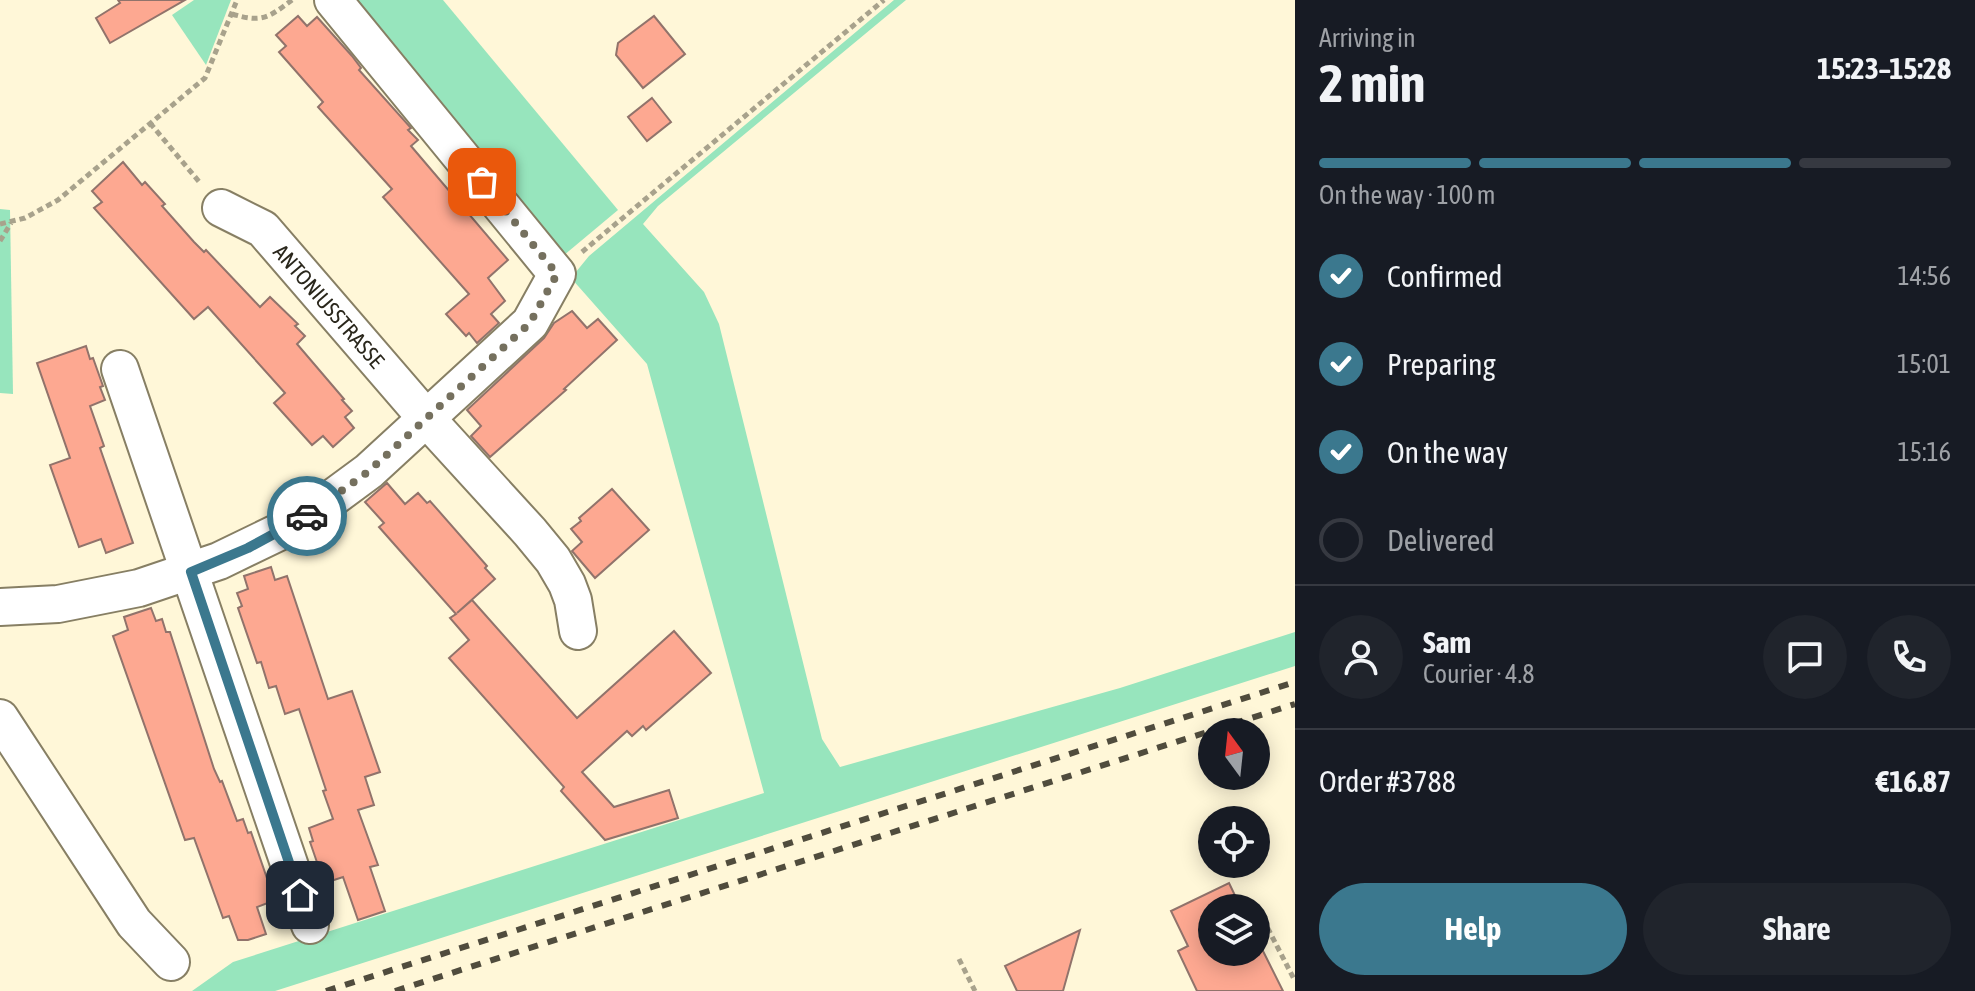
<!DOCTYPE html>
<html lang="en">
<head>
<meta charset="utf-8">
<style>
  body { margin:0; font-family:"Asap Condensed",sans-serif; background:#20242c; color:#f1f3f6; height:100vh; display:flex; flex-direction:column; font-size:30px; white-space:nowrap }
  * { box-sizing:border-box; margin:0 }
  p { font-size:26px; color:#9ea1a6 }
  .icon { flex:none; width:44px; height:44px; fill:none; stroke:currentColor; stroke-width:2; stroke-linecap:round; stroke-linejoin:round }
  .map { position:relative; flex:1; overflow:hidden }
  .side { display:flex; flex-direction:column; background:#171b24; width:680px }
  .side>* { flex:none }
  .needle { width:52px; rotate:345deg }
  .tools { position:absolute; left:1198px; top:718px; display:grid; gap:16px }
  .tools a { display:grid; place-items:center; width:72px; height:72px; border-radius:50%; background:#171b24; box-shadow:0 4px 20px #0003; font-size:40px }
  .pin { position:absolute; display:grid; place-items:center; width:68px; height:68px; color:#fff; margin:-34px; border-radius:16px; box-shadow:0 4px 12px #0006 }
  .courier { position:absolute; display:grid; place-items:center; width:80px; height:80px; margin:-40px; border:6px solid #3b788e; border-radius:50%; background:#fff; color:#222; box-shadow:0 2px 10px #0007 }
  .headline em { font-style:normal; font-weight:700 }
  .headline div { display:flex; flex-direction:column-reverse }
  .headline { display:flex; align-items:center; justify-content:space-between; height:136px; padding:0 24px }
  h1 { font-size:52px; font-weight:700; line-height:60px }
  .bar { display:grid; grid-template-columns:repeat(4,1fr); gap:12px 8px; align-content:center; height:96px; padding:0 24px }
  .bar i { height:10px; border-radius:6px; background:#363941 }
  .bar .selected { background:#3b788e }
  .bar p { grid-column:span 4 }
  .line { display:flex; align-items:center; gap:20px; padding:0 24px; border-top:2px solid #363941 }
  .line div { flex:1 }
  .round { display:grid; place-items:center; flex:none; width:84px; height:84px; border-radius:42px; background:#20242c }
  ol { padding:0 24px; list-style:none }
  li { display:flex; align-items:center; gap:24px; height:88px }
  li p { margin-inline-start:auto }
  li .icon { padding:8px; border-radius:50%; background:#3b788e; color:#fff; stroke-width:4 }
  li:last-child { color:#9ea1a6 }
  li i { width:44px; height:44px; border:4px solid #363941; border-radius:50% }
  .cta { display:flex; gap:16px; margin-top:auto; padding:16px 24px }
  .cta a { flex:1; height:92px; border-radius:48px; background:#3b788e; color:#fff; font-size:32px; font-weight:700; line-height:92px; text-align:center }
  .cta a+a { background:#20242c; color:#f1f3f6 }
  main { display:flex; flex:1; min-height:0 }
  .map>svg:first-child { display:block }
  .green { fill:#97e5bd }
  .building { fill:#fda891; stroke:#91736b; stroke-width:2 }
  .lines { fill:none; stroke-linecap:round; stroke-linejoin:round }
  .minor-casing { stroke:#877f64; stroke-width:40 }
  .path { stroke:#a8a28c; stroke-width:5; stroke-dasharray:6 4; stroke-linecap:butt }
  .minor { stroke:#fff; stroke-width:36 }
  .rail { stroke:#504c3d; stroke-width:6; stroke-dasharray:10 10; stroke-linecap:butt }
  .done { stroke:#75705e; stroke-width:8; stroke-dasharray:0 14.4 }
  .route { stroke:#3b788e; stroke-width:10 }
  .labels { text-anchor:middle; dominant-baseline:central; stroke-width:7; stroke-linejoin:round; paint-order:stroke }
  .street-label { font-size:22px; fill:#2a271c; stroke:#fff }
</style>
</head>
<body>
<main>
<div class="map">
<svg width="1295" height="991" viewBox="0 0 1295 991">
  <rect width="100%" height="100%" fill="#fff7d8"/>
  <g class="green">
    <polygon points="194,0 231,0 206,65 172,15"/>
    <polygon points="354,0 443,0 618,210 557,261"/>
    <polygon points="894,0 906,0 658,206 643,224 704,292 719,324 822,739 840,767 1120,688 1295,632 1295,666 275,991 192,991 233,962 764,793 647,364 571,278 589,256"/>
    <polygon points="0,209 10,210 13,394 0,393"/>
  </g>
  <g class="building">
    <polygon points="118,0 185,0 110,43 96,18 120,3"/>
    <polygon points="298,16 307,26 317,17 352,56 361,68 359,70 411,128 408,130 418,140 411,146 508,260 488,278 505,301 491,314 499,323 477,343 469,333 466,336 446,314 469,294 383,197 392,189 318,107 323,102 279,52 286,46 276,35"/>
    <polygon points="654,16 685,54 643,88 616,55 618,43"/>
    <polygon points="652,98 671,122 647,141 628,117"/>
    <polygon points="123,162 142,185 145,182 165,204 162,206 194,242 204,252 206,250 260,307 270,297 298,324 295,326 305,336 297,344 344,399 342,400 352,411 345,417 354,428 333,447 323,436 312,445 274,403 285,393 208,307 194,319 94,208 102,202 92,191"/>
    <polygon points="572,311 587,328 598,319 617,340 564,389 566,390 490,457 471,436 481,426 467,410 544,338 554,323"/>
    <polygon points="86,346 90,359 93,358 103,386 100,387 105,400 90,406 104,446 100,448 133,543 106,553 101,539 79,547 50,465 70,458 37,363"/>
    <polygon points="387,483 405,504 418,493 427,503 430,501 487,566 485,568 495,579 457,613 472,600 577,718 674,631 711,673 646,730 643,726 632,736 627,731 582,772 614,807 669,790 678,818 605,840 561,791 564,787 449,658 469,640 450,618 456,614 379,527 384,523 365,502"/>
    <polygon points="612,489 649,530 595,578 572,551 582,542 571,529 581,521 579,518"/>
    <polygon points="271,567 275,580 287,576 328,699 352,691 380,772 365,777 374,805 358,810 378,865 370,867 385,911 358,920 343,877 328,882 323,869 320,871 310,842 313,841 309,828 333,819 323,791 326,790 299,709 285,714 276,686 269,688 261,662 257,663 238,608 242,606 237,593 248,589 244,576"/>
    <polygon points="151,608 156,621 162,619 166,632 170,632 214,769 220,782 222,781 237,821 243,819 248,833 251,832 270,887 268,888 273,901 257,907 266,934 248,940 238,940 229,916 223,918 194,838 185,840 113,636 128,630 124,617"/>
    <polygon points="1229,883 1241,908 1212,908 1212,952 1256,952 1256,937 1283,991 1197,991 1178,951 1188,946 1171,911"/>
    <polygon points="1080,930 1063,991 1017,991 1005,966"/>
  </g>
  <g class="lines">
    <g class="minor-casing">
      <g id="minor">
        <polyline points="221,208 263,229 426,418 530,532 553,560 567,584 573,600 578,631"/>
        <polyline points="120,369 310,925"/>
        <polyline points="0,607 58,604 139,588 219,561 281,531 312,513 369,471 530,323 557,274 333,0"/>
        <polyline points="0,718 134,923 171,962"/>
      </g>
    </g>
    <g class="path">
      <path d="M 232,14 C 262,23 268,18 292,0"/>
      <polyline points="150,123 201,184"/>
      <polyline points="0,224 25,218 58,200 205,78 237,0"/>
      <polyline points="0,241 11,223"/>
      <polyline points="582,252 884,0"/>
      <polyline points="1263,919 1295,981"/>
      <polyline points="959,959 975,991"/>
    </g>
    <use href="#minor" class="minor"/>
    <g class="rail">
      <polyline points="326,991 1295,682"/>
      <polyline points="395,991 1295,704"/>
    </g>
  </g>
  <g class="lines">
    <polyline class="done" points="307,516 369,471 530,323 557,274 482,182"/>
    <polyline class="route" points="300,895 191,572 248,548 307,516"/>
  </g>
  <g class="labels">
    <g class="street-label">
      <text transform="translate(329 306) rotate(49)">ANTONIUSSTRASSE</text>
    </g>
  </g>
</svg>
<div class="tools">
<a><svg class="needle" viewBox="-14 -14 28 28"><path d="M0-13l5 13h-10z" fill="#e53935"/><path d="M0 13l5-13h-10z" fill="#9ea1a6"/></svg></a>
<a><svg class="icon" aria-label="locate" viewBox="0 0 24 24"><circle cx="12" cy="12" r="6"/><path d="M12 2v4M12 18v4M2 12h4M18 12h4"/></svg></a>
<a><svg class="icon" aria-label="layers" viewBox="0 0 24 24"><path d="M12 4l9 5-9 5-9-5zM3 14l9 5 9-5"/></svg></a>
</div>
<div class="pin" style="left:482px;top:182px;background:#ea580c"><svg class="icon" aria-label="bag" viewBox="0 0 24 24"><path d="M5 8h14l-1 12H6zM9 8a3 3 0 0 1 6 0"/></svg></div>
<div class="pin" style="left:300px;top:895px;background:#1f2937"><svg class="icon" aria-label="home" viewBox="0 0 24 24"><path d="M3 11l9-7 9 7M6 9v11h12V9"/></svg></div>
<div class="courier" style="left:307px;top:516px"><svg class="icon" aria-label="car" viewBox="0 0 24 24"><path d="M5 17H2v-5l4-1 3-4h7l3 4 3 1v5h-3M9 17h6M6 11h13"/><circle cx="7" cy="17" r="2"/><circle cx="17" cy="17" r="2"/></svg></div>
</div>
<section class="side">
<div class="headline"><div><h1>2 min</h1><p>Arriving in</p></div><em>15:23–15:28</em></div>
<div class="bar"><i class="selected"></i><i class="selected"></i><i class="selected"></i><i></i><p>On the way · 100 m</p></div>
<ol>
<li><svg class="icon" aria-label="check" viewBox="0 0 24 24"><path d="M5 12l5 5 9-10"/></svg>Confirmed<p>14:56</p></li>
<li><svg class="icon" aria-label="check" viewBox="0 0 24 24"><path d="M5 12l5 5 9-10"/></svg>Preparing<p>15:01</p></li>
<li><svg class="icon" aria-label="check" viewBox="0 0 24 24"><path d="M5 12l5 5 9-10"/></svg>On the way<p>15:16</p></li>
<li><i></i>Delivered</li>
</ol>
<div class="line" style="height:144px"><a class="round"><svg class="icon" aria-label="person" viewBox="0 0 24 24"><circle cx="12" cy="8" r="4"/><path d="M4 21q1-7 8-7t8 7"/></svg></a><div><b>Sam</b><p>Courier · 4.8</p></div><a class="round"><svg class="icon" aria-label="chat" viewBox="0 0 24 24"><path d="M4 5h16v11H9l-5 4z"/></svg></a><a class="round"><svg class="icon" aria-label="phone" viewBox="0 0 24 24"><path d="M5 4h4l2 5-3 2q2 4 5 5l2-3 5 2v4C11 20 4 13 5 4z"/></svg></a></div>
<div class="line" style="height:104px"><div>Order #3788</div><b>€16.87</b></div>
<div class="cta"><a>Help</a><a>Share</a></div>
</section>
</main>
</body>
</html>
